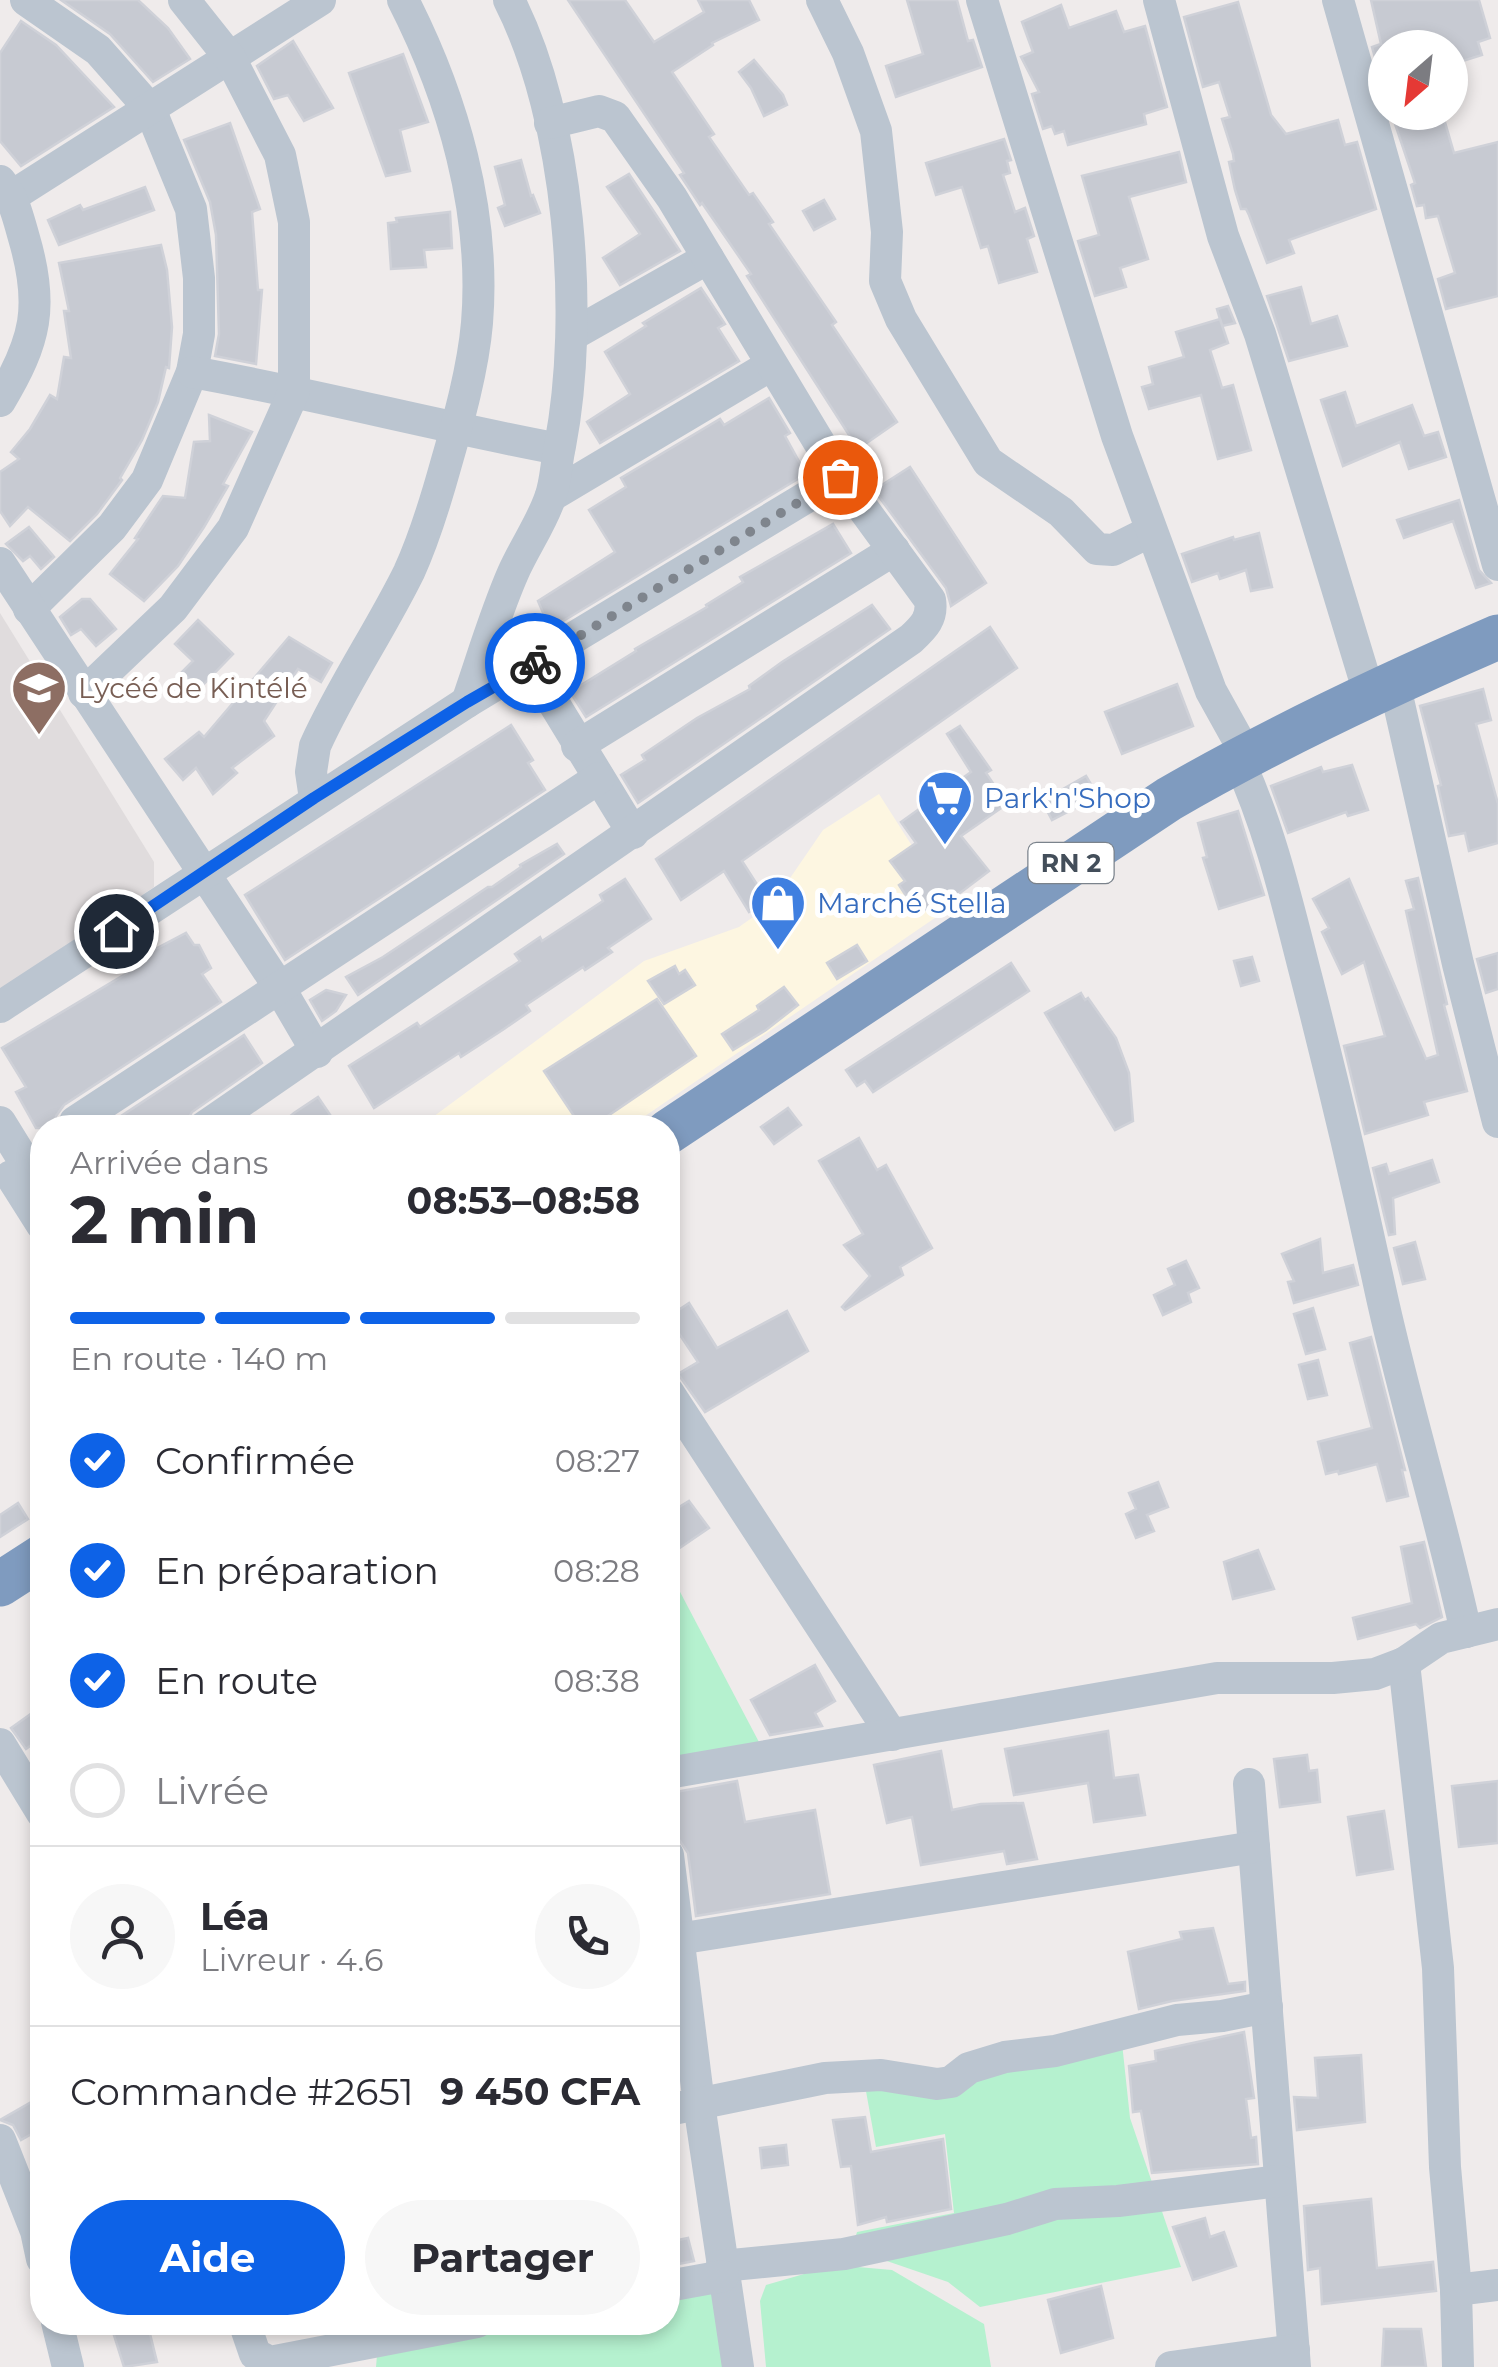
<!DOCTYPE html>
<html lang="fr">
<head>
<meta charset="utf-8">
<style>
  body { margin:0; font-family:Montserrat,sans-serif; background:#f7f7f7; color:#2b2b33; height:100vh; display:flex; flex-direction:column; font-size:38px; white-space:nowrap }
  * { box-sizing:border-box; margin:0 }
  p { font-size:32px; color:#7c7c81 }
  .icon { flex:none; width:55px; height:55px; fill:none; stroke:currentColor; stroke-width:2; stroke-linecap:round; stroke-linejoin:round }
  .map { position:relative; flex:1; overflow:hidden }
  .sheet { position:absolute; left:30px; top:1115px; width:650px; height:1220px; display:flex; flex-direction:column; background:#fff; border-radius:40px; box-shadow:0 5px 15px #0003 }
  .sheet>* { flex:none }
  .needle { width:65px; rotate:208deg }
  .tools { position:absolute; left:1368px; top:30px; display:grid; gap:20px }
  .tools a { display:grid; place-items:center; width:100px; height:100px; border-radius:50%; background:#fff; box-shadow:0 5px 15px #0003; font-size:50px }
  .pin { position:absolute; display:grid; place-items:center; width:85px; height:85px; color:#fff; margin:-42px; border:5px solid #fff; border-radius:50%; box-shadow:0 2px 10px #0007 }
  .courier { position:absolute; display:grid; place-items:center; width:100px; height:100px; margin:-50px; border:8px solid #0d62e7; border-radius:50%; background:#fff; color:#222; box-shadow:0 2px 12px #0007 }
  .headline em { font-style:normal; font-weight:700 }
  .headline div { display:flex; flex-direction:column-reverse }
  .headline { display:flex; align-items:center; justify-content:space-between; height:170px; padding:0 40px }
  h1 { font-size:65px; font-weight:700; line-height:75px }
  .bar { display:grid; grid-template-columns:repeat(4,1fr); gap:15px 10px; align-content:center; height:120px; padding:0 40px }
  .bar i { height:12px; border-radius:8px; background:#e1e1e2 }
  .bar .active { background:#0d62e7 }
  .bar p { grid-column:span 4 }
  .line { display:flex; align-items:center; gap:25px; padding:0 40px; border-top:2px solid #e1e1e2 }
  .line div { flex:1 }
  .round { display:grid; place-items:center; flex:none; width:105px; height:105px; border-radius:52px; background:#f7f7f7 }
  ol { padding:0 40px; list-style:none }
  li { display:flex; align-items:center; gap:30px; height:110px }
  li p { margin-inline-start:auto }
  li .icon { padding:10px; border-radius:50%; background:#0d62e7; color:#fff; stroke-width:4 }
  li:last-child { color:#7c7c81 }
  li i { width:55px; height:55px; border:5px solid #e1e1e2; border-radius:50% }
  .button { display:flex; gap:20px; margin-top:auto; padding:20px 40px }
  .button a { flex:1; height:115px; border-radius:60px; background:#0d62e7; color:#fff; font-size:40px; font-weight:700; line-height:115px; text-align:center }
  .button a+a { background:#f7f7f7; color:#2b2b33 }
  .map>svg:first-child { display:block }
  .commercial { fill:#fdf6e1 }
  .education { fill:#e0dcdd }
  .green { fill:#b5f1cf }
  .building { fill:#c7cad2; stroke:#cfd1d8; stroke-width:2.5 }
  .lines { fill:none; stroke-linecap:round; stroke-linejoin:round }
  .minor { stroke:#bbc5d0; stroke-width:32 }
  .highway { stroke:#7f9bbf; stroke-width:45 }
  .done { stroke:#7f858d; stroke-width:10; stroke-dasharray:0 18 }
  .route { stroke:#0d62e7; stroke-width:12 }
  .labels { text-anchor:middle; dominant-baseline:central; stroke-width:10; stroke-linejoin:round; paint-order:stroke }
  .shield { fill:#fff; stroke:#7b838c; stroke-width:2.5 }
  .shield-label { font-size:25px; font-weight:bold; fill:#434e5a }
  .education-label { font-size:28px; fill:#785e54; stroke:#fff; text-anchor:start }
  .shop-label { font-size:28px; fill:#366cbe; stroke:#fff; text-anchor:start }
</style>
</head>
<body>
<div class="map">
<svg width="1498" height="2367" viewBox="0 0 1498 2367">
  <rect width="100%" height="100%" fill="#efebeb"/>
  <polygon class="commercial" points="879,794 951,907 629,1127 418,1128 644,961 739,927 773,903 823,830"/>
  <polygon class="education" points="0,613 154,862 154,887 0,992"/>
  <g class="green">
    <polygon points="668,1569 760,1744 668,1761"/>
    <polygon points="1122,2043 1130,2118 1181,2267 980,2307 948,2282 852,2249 857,2232 954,2213 945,2134 876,2147 864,2080 987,2071"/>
    <polygon points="835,2265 892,2270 984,2324 991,2367 766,2367 760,2301 766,2285"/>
    <polygon points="719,2279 730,2367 376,2367 377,2355 524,2323 668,2322 668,2291"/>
  </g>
  <g class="building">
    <polygon points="61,0 138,0 168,28 190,59 153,82 110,34"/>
    <polygon points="568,0 625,0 654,42 704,12 698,0 749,0 759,20 712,43 713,45 672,72 714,134 709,137 749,195 753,193 773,222 769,224 836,322 832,325 897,422 858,449 747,276 751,274 702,203 700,205 680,175 684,173"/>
    <polygon points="907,0 957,0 968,41 973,40 982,67 896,97 886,66 923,54"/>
    <polygon points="1371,0 1479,0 1490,38 1478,42 1482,55 1450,65 1450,48 1385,48 1385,73 1380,75 1372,47 1381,44"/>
    <polygon points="1238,2 1271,115 1286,134 1338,120 1345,145 1357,142 1376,209 1289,240 1294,253 1267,263 1249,215 1246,209 1241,209 1235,190 1229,162 1234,161 1233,154 1222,119 1230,117 1219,82 1203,87 1184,17"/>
    <polygon points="1061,5 1069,28 1116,11 1124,32 1145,26 1167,107 1144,114 1146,124 1068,145 1064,131 1055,134 1052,126 1043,129 1032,94 1039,92 1021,57 1033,52 1022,22"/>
    <polygon points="21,21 56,45 114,107 21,166 0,141 0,53"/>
    <polygon points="293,41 333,108 304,121 288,95 274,99 257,66"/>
    <polygon points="403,54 428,122 400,130 410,171 386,176 349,73"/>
    <polygon points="754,60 783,95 787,105 764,116 751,88 739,72"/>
    <polygon points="1391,112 1442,112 1454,153 1498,142 1498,296 1446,309 1438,279 1455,273 1438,216 1426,218 1424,205 1417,206 1411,185 1415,183"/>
    <polygon points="230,123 260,209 252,212 258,290 262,290 256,364 215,356 219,334 216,235 210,202 184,140"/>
    <polygon points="1004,139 1011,160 1007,161 1010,173 1003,175 1015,212 1025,208 1034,236 1027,239 1037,272 999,283 988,246 981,248 962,187 936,195 926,163"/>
    <polygon points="1179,152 1186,182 1129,197 1148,259 1120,268 1126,287 1095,296 1078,241 1099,235 1082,176"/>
    <polygon points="521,160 531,196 533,195 540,213 505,226 498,208 505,205 495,167"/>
    <polygon points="629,174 680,251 620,285 603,258 640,234 607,187"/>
    <polygon points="145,187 154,210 59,245 48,220 80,205 83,210"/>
    <polygon points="824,200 835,219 814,230 803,211"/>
    <polygon points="450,212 452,248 424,250 426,267 391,269 388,223 397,222 396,218"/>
    <polygon points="161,245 167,270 172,327 169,368 166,367 158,402 142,440 120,478 122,480 97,514 70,541 28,507 10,526 0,511 0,472 19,459 11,452 30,429 50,395 57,399 64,357 71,358 64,311 69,311 59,263"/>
    <polygon points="1301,287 1311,324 1337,316 1347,346 1289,361 1267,296"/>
    <polygon points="701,288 725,324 718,328 739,361 600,443 587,422 630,394 605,352 646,326 643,323"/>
    <polygon points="1228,306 1235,323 1222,326 1217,309"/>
    <polygon points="1220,319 1228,343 1210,350 1222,388 1233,385 1251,450 1218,459 1201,395 1149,409 1142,387 1153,384 1149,367 1184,357 1176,332"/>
    <polygon points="1345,392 1356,426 1412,405 1424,436 1438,432 1446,457 1409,469 1400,442 1343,466 1321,400"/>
    <polygon points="769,398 790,433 785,436 806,474 550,629 538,601 615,552 589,510 626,487 621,478 720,419 724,425"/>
    <polygon points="209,415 252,432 223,484 228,486 204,527 178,566 144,601 110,574 138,539 135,538 163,496 185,498 194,442 210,441"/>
    <polygon points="910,467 986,583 951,606 946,588 874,490"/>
    <polygon points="1459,500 1479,570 1491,583 1476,588 1453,521 1404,538 1397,520"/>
    <polygon points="833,524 851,553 586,717 570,692 636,651 635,649 707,607 706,605 743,582 740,577"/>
    <polygon points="29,527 54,557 41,569 30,556 23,561 6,544"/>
    <polygon points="1259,533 1272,587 1251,591 1246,570 1220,579 1218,573 1192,582 1182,554 1233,537 1234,540"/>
    <polygon points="82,599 90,599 116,629 96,646 81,629 71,635 60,617"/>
    <polygon points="872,605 890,629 638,803 621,775 645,760 642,755 697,718 750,689 749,686 782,662"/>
    <polygon points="198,620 233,654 199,689 182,672 193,661 175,644"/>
    <polygon points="990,627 1017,668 742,861 767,900 749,912 724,871 681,900 656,859"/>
    <polygon points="289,637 332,663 321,682 298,669 264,721 274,736 232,768 237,773 213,794 196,768 183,780 165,759 199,732 204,737"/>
    <polygon points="1177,684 1193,726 1122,754 1105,712"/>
    <polygon points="1483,689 1491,720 1476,724 1498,804 1498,843 1469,851 1465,833 1449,836 1438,786 1441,785 1420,706"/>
    <polygon points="511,725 533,760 528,763 545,790 285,960 245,895"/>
    <polygon points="960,726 991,770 986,773 1007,804 961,836 989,871 956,896 954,893 918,914 899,885 905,881 890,861 916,843 901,822 971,772 947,734"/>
    <polygon points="1352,765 1368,810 1348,816 1346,812 1288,833 1271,786 1321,767 1323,772"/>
    <polygon points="1086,776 1098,796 1052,820 1042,801"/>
    <polygon points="1238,811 1264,895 1219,909 1203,858 1207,857 1198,823"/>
    <polygon points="557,844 564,854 358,995 346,977 383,957 488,887 492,887 521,867 520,865"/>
    <polygon points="1418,878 1447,1004 1444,1005 1467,1091 1424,1102 1428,1115 1365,1134 1344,1046 1385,1036 1364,962 1342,974 1322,932 1329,928 1313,899 1349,879 1426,1059 1438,1055 1406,911 1414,909 1406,881"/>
    <polygon points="625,879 651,919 608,948 612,952 585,970 583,967 526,1005 530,1011 504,1029 461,1057 459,1053 374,1108 349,1066 417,1023 420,1027 520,961 515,954 540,937 542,941 603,901 600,895"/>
    <polygon points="186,933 194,945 199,945 211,968 202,974 221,1002 64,1105 56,1116 54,1128 36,1128 16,1092 26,1087 2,1048 127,973 123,966"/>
    <polygon points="857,945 867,961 837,979 827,963"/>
    <polygon points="1498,953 1498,989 1486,993 1477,959"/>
    <polygon points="1252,957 1259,981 1241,986 1234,961"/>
    <polygon points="1011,963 1029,991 873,1092 865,1081 857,1086 846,1070"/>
    <polygon points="675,966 679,974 685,970 695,985 664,1004 648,981"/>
    <polygon points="784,987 798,1005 766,1030 733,1050 722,1034 759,1010 757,1006"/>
    <polygon points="326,990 346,995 336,1011 322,1021 310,1000"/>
    <polygon points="1081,993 1085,1000 1088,998 1116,1038 1129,1073 1133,1121 1115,1130 1045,1013"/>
    <polygon points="657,999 696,1056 590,1128 582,1128 544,1071"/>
    <polygon points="244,1035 262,1063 192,1112 184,1126 103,1128"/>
    <polygon points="318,1097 339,1128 276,1128 294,1113"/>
    <polygon points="788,1108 801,1125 774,1144 761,1127"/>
    <polygon points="859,1138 877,1170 886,1165 932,1248 900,1267 903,1275 845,1310 842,1307 870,1276 844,1245 863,1234 819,1161"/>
    <polygon points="1432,1160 1439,1182 1393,1198 1395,1234 1389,1235 1373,1168 1386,1164 1389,1174"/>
    <polygon points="1320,1239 1323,1273 1353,1265 1358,1285 1294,1303 1288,1282 1294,1281 1282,1254"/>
    <polygon points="1415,1242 1425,1279 1403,1284 1394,1248"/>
    <polygon points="1186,1261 1199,1288 1188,1293 1191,1302 1163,1315 1154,1295 1175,1285 1168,1269"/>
    <polygon points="689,1303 717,1348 787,1311 808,1351 705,1412 678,1374 698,1362 668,1317"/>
    <polygon points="1313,1308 1325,1349 1306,1354 1294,1314"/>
    <polygon points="1371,1337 1405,1470 1402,1470 1408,1496 1387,1501 1377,1464 1339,1474 1338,1471 1326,1474 1318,1442 1372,1428 1350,1343"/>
    <polygon points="1318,1360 1327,1395 1308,1399 1299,1365"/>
    <polygon points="1158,1482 1168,1507 1147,1515 1154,1531 1136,1538 1126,1514 1136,1509 1129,1493"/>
    <polygon points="689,1501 709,1528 668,1556 668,1514"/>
    <polygon points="18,1503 28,1519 0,1537 0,1515"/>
    <polygon points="1424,1542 1442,1617 1420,1628 1416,1624 1358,1639 1353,1618 1412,1603 1401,1547"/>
    <polygon points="1258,1550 1274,1589 1233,1599 1224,1562"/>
    <polygon points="815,1665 835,1701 815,1713 822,1726 770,1735 751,1700"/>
    <polygon points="42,1706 42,1737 26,1749 11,1728"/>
    <polygon points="1108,1731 1114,1778 1138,1775 1145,1815 1094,1822 1088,1783 1014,1795 1005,1749"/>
    <polygon points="941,1751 952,1810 981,1804 1023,1803 1037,1859 1007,1864 1004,1851 921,1865 912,1817 887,1823 874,1765"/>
    <polygon points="1307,1755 1309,1771 1317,1770 1320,1802 1280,1807 1274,1759"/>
    <polygon points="737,1781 745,1822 815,1810 830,1894 696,1916 688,1853 678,1838 670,1793"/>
    <polygon points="1498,1781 1498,1843 1459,1847 1452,1786"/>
    <polygon points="1384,1811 1393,1869 1357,1875 1348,1817"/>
    <polygon points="1213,1928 1228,1984 1245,1982 1245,1991 1172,2001 1139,2009 1128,1952 1182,1939 1180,1932"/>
    <polygon points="1244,2032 1254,2098 1246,2099 1251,2138 1256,2137 1258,2164 1152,2173 1141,2111 1133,2112 1129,2066 1156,2061 1155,2051"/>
    <polygon points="1361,2055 1365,2122 1297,2130 1294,2097 1318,2098 1315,2058"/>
    <polygon points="42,2096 42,2128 21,2140 13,2125 0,2120"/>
    <polygon points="865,2117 871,2152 943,2139 951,2209 887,2222 886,2217 858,2225 851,2166 841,2167 833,2120"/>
    <polygon points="786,2145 788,2165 762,2168 760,2148"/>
    <polygon points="1371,2199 1377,2268 1433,2262 1436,2291 1322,2304 1320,2268 1308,2270 1304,2206"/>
    <polygon points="1205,2218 1210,2237 1224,2232 1236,2266 1193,2280 1173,2227"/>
    <polygon points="688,2238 694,2261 668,2266 668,2242"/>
    <polygon points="1101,2286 1113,2338 1061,2353 1048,2300"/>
    <polygon points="127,2322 147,2322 157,2362 124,2367 112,2329"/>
    <polygon points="1384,2329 1421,2329 1426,2367 1382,2367"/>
  </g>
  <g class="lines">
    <g class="minor">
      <polyline points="26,0 98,50 150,109 191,209 199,278 199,334 192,372 147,480 112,527 29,609"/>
      <polyline points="822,0 848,53 876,131 887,232 885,281 901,319 988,462 1061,512 1097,549 1113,550 1151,531"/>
      <polyline points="982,0 1117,436 1211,691 1246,754"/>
      <polyline points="1159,0 1223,236 1260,334 1369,693"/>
      <polyline points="1338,0 1498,565"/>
      <polyline points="12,196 320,0"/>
      <polyline points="572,335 708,258"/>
      <path d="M 192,372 C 315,394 436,426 559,449"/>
      <path d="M 0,401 C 36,341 44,306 24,238 C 18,217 14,198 0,181"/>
      <polyline points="551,496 771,365"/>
      <polyline points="0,563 279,987 317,1052"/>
      <polyline points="531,666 633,833"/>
      <polyline points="1394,682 1458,964 1498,1122"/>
      <polyline points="84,693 173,608 233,528 294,391 294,222 280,155 230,58 184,0"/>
      <path d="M 467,702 C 482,659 495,614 513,573 C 524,548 541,524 550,498 C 556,482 556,463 560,446 C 585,315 570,120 509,0"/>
      <polyline points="577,746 894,550"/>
      <path d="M 1238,759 C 1270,828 1287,902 1306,976 C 1333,1081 1358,1187 1381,1293 C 1406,1407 1441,1518 1466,1632"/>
      <path d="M 315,799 L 311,772 L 315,746 C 342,686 380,631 409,572 C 425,537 436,500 446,464 C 459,419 473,369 477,323 C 486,212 453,98 403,0"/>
      <polyline points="0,1007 467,702 840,477"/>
      <polyline points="0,1122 42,1190"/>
      <polyline points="73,1128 75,1122 599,778"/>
      <path d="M 203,1128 L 911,639 C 924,627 933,618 930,600 L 840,477 L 672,198 L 615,117 L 599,111 L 550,123"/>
      <polyline points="11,1176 42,1225"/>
      <polyline points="668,1392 892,1735"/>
      <polyline points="1404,1663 1438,1968 1445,2167 1456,2290 1458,2367"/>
      <polyline points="0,1744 42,1813"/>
      <polyline points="668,1773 1217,1678 1333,1678 1375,1674 1404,1663 1441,1638 1498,1624"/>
      <polyline points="1249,1784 1295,2367"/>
      <polyline points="668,1855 699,2104 738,2367"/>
      <polyline points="678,1939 1254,1847"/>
      <polyline points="668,2110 825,2078 881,2075 937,2084 951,2082 969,2068 1005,2057 1055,2051 1177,2020 1222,2016 1267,2007"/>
      <polyline points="0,2140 36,2231 42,2259"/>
      <polyline points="722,2266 844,2254 1007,2219 1055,2204 1118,2201 1280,2181"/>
      <polyline points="668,2286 723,2276"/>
      <polyline points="1456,2290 1498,2285"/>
      <polyline points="57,2322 68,2367"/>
      <polyline points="244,2322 255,2354 270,2362 477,2322"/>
      <polyline points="1171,2367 1294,2350"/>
    </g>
    <g class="highway">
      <path d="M 668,1132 L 1169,799 C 1276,737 1385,686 1498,637"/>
      <polyline points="0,1584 42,1557"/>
    </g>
  </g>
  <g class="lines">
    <polyline class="done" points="535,663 840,477"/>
    <polyline class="route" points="116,931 314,798 467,702 535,663"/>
  </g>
  <defs>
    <g id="school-pin" transform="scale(2.875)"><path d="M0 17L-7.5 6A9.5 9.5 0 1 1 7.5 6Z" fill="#8d6e63" stroke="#fff"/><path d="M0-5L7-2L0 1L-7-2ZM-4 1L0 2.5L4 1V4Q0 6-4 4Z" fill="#fff"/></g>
    <g id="supermarket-pin" transform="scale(2.875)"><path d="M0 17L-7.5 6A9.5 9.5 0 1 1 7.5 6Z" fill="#3f7fe0" stroke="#fff"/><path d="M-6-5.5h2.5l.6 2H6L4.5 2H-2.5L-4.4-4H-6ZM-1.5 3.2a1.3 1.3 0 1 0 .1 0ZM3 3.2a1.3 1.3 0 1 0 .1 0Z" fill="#fff"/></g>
    <g id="shop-pin" transform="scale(2.875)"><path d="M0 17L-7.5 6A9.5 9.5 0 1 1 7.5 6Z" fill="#3f7fe0" stroke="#fff"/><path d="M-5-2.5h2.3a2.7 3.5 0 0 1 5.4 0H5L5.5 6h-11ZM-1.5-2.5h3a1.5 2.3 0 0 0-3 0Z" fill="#fff"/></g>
  </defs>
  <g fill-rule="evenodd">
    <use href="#school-pin" x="39" y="688"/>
    <use href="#supermarket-pin" x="945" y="798"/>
    <use href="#shop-pin" x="778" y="903"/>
  </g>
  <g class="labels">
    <rect class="shield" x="1028.5" y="843" width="85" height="40" rx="8"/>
    <g class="shield-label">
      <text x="1071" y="863">RN 2</text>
    </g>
    <g class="education-label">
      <text x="78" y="688">Lycéé de Kintélé</text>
    </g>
    <g class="shop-label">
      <text x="984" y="798">Park'n'Shop</text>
      <text x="817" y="903">Marché Stella</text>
    </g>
  </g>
</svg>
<div class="tools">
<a><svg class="needle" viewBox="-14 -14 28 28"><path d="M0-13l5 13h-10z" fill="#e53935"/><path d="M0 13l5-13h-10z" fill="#7c7c81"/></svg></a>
</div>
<div class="pin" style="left:840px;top:477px;background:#ea580c"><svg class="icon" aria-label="bag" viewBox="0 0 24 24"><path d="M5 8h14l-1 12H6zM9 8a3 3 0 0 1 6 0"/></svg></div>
<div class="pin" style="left:116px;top:931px;background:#1f2937"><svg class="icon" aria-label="home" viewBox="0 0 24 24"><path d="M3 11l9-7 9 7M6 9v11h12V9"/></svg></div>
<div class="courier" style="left:535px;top:663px"><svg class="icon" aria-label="bike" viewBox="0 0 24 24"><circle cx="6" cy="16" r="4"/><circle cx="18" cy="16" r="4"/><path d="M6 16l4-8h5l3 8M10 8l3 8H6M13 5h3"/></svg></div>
<section class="sheet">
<div class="headline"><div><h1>2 min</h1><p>Arrivée dans</p></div><em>08:53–08:58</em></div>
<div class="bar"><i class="active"></i><i class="active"></i><i class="active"></i><i></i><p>En route · 140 m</p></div>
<ol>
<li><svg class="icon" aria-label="check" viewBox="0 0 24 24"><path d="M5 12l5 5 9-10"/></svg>Confirmée<p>08:27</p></li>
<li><svg class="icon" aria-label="check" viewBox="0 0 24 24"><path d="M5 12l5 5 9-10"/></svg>En préparation<p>08:28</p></li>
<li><svg class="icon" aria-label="check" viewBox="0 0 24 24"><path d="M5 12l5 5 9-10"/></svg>En route<p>08:38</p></li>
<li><i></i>Livrée</li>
</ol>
<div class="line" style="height:180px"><a class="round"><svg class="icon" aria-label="person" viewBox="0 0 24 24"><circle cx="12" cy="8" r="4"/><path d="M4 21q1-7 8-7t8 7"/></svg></a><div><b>Léa</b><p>Livreur · 4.6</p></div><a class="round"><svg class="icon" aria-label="phone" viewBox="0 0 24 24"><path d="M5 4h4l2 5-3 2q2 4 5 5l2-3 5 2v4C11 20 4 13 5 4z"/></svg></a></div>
<div class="line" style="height:130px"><div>Commande #2651</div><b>9 450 CFA</b></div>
<div class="button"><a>Aide</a><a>Partager</a></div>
</section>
</div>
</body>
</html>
